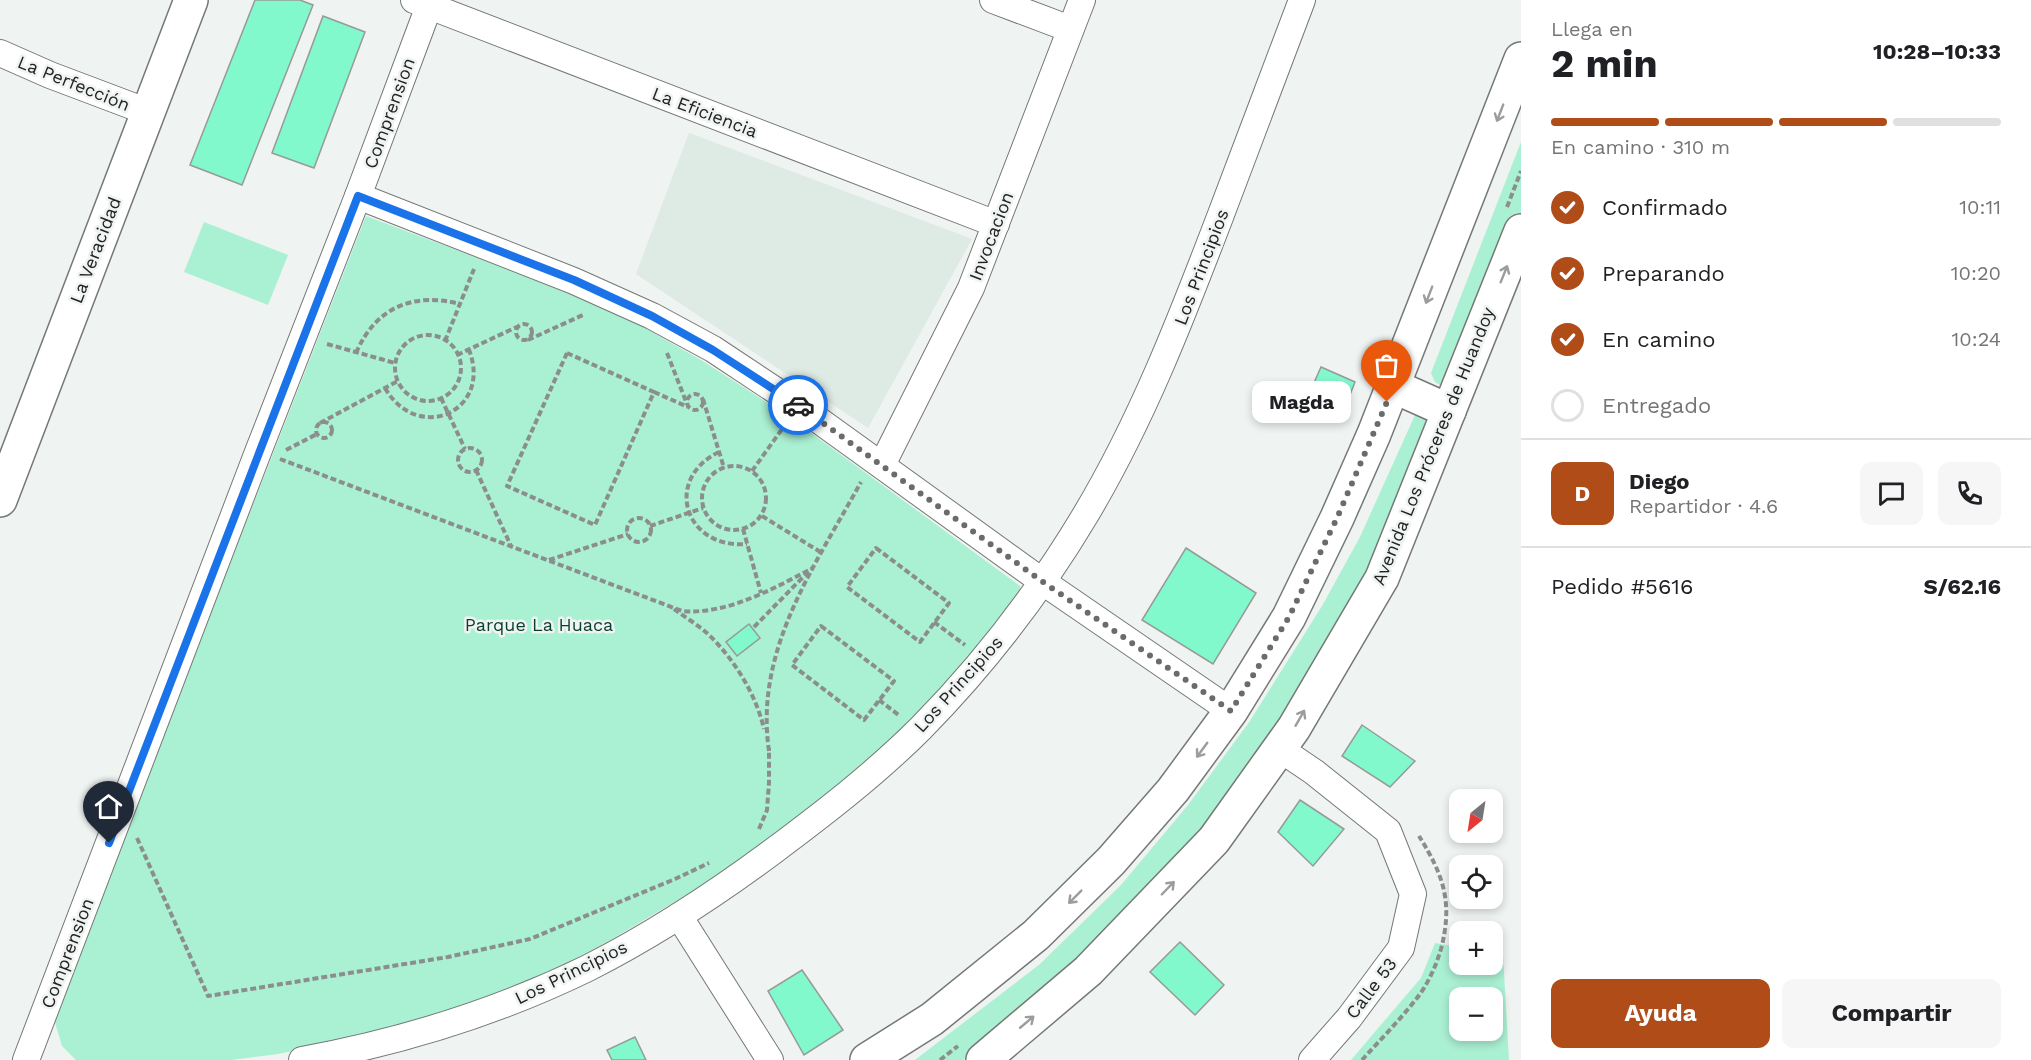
<!DOCTYPE html>
<html lang="es">
<head>
<meta charset="utf-8">
<style>
  body { margin:0; font-family:"Work Sans",sans-serif; background:#f6f6f6; color:#202124; height:100vh; display:flex; flex-direction:column; font-size:22px; white-space:nowrap }
  * { box-sizing:border-box; margin:0 }
  p { font-size:20px; color:#757577 }
  .icon { flex:none; width:33px; height:33px; fill:none; stroke:currentColor; stroke-width:2; stroke-linecap:round; stroke-linejoin:round }
  .map { position:relative; flex:1; overflow:hidden }
  .side { display:flex; flex-direction:column; background:#fff; width:510px }
  .side>* { flex:none }
  .needle { width:39px; rotate:210deg }
  .fabs { position:absolute; left:1449px; top:789px; display:grid; gap:12px }
  .fabs a { display:grid; place-items:center; width:54px; height:54px; border-radius:12px; background:#fff; box-shadow:0 3px 9px #0003; font-size:30px }
  .pin { position:absolute; display:grid; place-items:center; width:51px; height:51px; color:#fff; margin:-62px -26px; border-radius:50% 50% 50% 0; rotate:-45deg; box-shadow:0 0 6px #0007 }
  .pin .icon { rotate:45deg }
  .courier { position:absolute; display:grid; place-items:center; width:60px; height:60px; margin:-30px; border:4px solid #1a73e8; border-radius:50%; background:#fff; color:#222; box-shadow:0 2px 8px #0007 }
  .bubble { position:absolute; height:42px; border-radius:12px; background:#fff; box-shadow:0 3px 9px #0003; font-size:20px; font-weight:700; line-height:42px; text-align:center }
  .summary em { font-style:normal; font-weight:700 }
  .summary div { display:flex; flex-direction:column-reverse }
  .summary { display:flex; align-items:center; justify-content:space-between; height:102px; padding:0 30px }
  h1 { font-size:39px; font-weight:700; line-height:45px }
  .bar { display:grid; grid-template-columns:repeat(4,1fr); gap:9px 6px; align-content:center; height:72px; padding:0 30px }
  .bar i { height:8px; border-radius:4px; background:#e0e0e0 }
  .bar .current { background:#b04c17 }
  .bar p { grid-column:span 4 }
  .line { display:flex; align-items:center; gap:15px; padding:0 30px; border-top:2px solid #e0e0e0 }
  .line div { flex:1 }
  .round { display:grid; place-items:center; flex:none; width:63px; height:63px; border-radius:12px; background:#f6f6f6 }
  ol { padding:0 30px; list-style:none }
  li { display:flex; align-items:center; gap:18px; height:66px }
  li p { margin-inline-start:auto }
  li .icon { padding:6px; border-radius:50%; background:#b04c17; color:#fff; stroke-width:4 }
  li:last-child { color:#757577 }
  li i { width:33px; height:33px; border:3px solid #e0e0e0; border-radius:50% }
  .cta { display:flex; gap:12px; margin-top:auto; padding:12px 30px }
  .cta a { flex:1; height:69px; border-radius:12px; background:#b04c17; color:#fff; font-size:24px; font-weight:700; line-height:69px; text-align:center }
  .cta a+a { background:#f6f6f6; color:#202124 }
  main { display:flex; flex:1; min-height:0 }
  .map>svg:first-child { display:block }
  .built { fill:#deeae4 }
  .green { fill:#aaf0d3; fill-rule:evenodd }
  .building { fill:#82f9cc; stroke:#969a98; stroke-width:1.5 }
  .lines { fill:none; stroke-linecap:round; stroke-linejoin:round }
  .street-casing { stroke:#747876; stroke-width:28 }
  .secondary-casing { stroke:#747876; stroke-width:36 }
  .path { stroke:#8b8e8d; stroke-width:4; stroke-dasharray:6 3; stroke-linecap:butt }
  .street { stroke:#fff; stroke-width:26 }
  .secondary { stroke:#fff; stroke-width:33 }
  .oneway { stroke:#9b9c9c }
  .done { stroke:#696c6a; stroke-width:6; stroke-dasharray:0 10.8 }
  .route { stroke:#1a73e8; stroke-width:8 }
  .labels { text-anchor:middle; dominant-baseline:central; stroke-width:5; stroke-linejoin:round; paint-order:stroke }
  .street-label { font-size:18px; fill:#212322; stroke:#eff3f1 }
  .park-label { font-size:18px; fill:#083f2e; stroke:#eff3f1 }
</style>
</head>
<body>
<main>
<div class="map">
<svg width="1521" height="1060" viewBox="0 0 1521 1060">
  <rect width="100%" height="100%" fill="#eff3f1"/>
  <polygon class="built" points="689,133 972,239 868,428 636,274"/>
  <g class="green">
    <polygon points="1521,142 1521,216 1443,387 1435,382 1431,373"/>
    <polygon points="366,216 499,266 624,316 701,360 788,416 1020,586 1019,602 899,738 757,853 590,952 495,997 413,1026 278,1054 231,1060 76,1060 62,1046 53,1016"/>
    <polygon points="204,222 288,255 268,305 184,272"/>
    <polygon points="1415,415 1441,427 1376,574 1218,814 1147,897 1017,1018 963,1060 915,1060 1040,964 1121,885 1188,805 1250,721 1322,606 1360,537"/>
    <path d="M 1435,943 L 1459,947 L 1460,964 L 1492,964 L 1493,953 L 1503,955 L 1509,1060 L 1351,1060 L 1421,978 ZM 1460,998 L 1492,998 L 1492,1030 L 1460,1030 Z"/>
  </g>
  <g class="building">
    <polygon points="255,0 300,0 313,5 242,185 190,165"/>
    <polygon points="323,16 365,32 314,168 272,153"/>
    <polygon points="1321,367 1355,382 1348,400 1313,385"/>
    <polygon points="1186,548 1256,593 1213,664 1142,620"/>
    <polygon points="749,624 760,638 737,656 726,642"/>
    <polygon points="1362,725 1415,761 1390,787 1342,756"/>
    <polygon points="1300,800 1344,829 1313,866 1278,832"/>
    <polygon points="1180,942 1224,985 1195,1015 1150,972"/>
    <polygon points="802,970 843,1030 804,1055 768,991"/>
    <polygon points="635,1037 646,1060 612,1060 607,1050"/>
  </g>
  <g class="lines">
    <g class="street-casing">
      <g id="street">
        <polyline points="414,0 996,224"/>
        <polyline points="993,0 1070,29"/>
        <polyline points="0,53 50,75 148,112"/>
        <polyline points="358,196 574,281 652,316 713,349 799,406 1043,582 1231,711"/>
        <polyline points="882,465 971,288 1082,0"/>
        <polyline points="1280,749 1314,772 1388,831 1413,894 1401,948 1349,1018 1312,1060"/>
        <polyline points="679,916 770,1060"/>
        <polyline points="26,1060 258,452 358,196 429,6"/>
        <path d="M 302,1060 C 400,1042 498,1012 588,968 C 653,935 714,895 772,852 C 823,814 875,774 921,728 C 984,664 1040,591 1086,514 C 1142,420 1181,319 1220,217 C 1247,145 1275,72 1302,0"/>
      </g>
    </g>
    <g class="secondary-casing">
      <g id="secondary">
        <polyline points="1393,386 1449,411"/>
        <polyline points="0,500 191,0"/>
        <polyline points="867,1060 932,1019 1036,935 1111,861 1173,790 1231,711 1289,617 1337,518 1374,434 1521,59"/>
        <polyline points="983,1060 1088,971 1214,840 1294,728 1382,578 1521,231"/>
      </g>
    </g>
    <g class="path">
      <polyline points="1507,207 1521,171"/>
      <circle cx="524" cy="332" r="8"/>
      <circle cx="428" cy="368" r="33"/>
      <polyline points="528,340 585,314"/>
      <polyline points="445,341 474,269"/>
      <polyline points="327,344 395,363"/>
      <path d="M 356,353 C 376,307 413,292 460,304"/>
      <polygon points="567,353 654,392 595,525 507,486"/>
      <polyline points="667,353 687,404"/>
      <polyline points="457,355 521,325"/>
      <path d="M 385,388 C 418,445 493,411 469,350"/>
      <polyline points="654,392 688,407"/>
      <circle cx="695" cy="402" r="8"/>
      <polyline points="441,398 465,449"/>
      <polyline points="703,399 724,468"/>
      <circle cx="324" cy="430" r="8"/>
      <polyline points="320,423 398,381"/>
      <circle cx="470" cy="460" r="12"/>
      <polyline points="286,450 317,434"/>
      <path d="M 719,452 C 663,479 684,549 747,544"/>
      <path d="M 280,459 L 682,611 C 728,615 774,588 813,568"/>
      <circle cx="734" cy="498" r="32"/>
      <polyline points="476,470 511,546"/>
      <polyline points="752,471 785,425"/>
      <polyline points="762,516 822,553"/>
      <circle cx="639" cy="530" r="12"/>
      <polyline points="650,526 703,508"/>
      <polyline points="743,529 761,593"/>
      <polygon points="876,548 949,603 920,642 847,587"/>
      <polyline points="549,560 628,534"/>
      <path d="M 674,609 C 685,617 698,625 708,634 C 734,659 756,694 764,729"/>
      <polyline points="934,622 965,645"/>
      <polygon points="821,626 894,681 864,720 792,665"/>
      <polyline points="754,627 808,572"/>
      <polyline points="879,700 900,716"/>
      <path d="M 769,751 C 754,650 815,566 861,482"/>
      <polyline points="759,829 767,810 769,783 769,748"/>
      <polyline points="137,838 208,996 448,957 530,939 675,879 709,863"/>
      <polyline points="940,1060 958,1046"/>
      <path d="M 1362,1060 C 1380,1040 1400,1020 1417,998 C 1428,984 1436,966 1441,949 C 1453,903 1444,876 1419,836"/>
    </g>
    <use href="#street" class="street"/>
    <use href="#secondary" class="secondary"/>
  </g>
  <defs><path id="oneway-shaft" d="M-6 0H5M1.5-3L5.5 0L1.5 3" fill="none" stroke-width="1.6" stroke-linecap="round" stroke-linejoin="round" transform="scale(1.5)"/></defs>
  <g class="oneway">
    <use href="#oneway-shaft" transform="translate(1500 113) rotate(111)"/>
    <use href="#oneway-shaft" transform="translate(1504 274) rotate(-68)"/>
    <use href="#oneway-shaft" transform="translate(1429 295) rotate(111)"/>
    <use href="#oneway-shaft" transform="translate(1300 718) rotate(-60)"/>
    <use href="#oneway-shaft" transform="translate(1202 750) rotate(126)"/>
    <use href="#oneway-shaft" transform="translate(1168 888) rotate(-46)"/>
    <use href="#oneway-shaft" transform="translate(1075 897) rotate(135)"/>
    <use href="#oneway-shaft" transform="translate(1027 1022) rotate(-40)"/>
  </g>
  <g class="lines">
    <polyline class="done" points="798,405 1043,582 1231,711 1289,617 1337,518 1387,402"/>
    <polyline class="route" points="109,843 358,196 574,280 652,316 713,350 798,405"/>
  </g>
  <g class="labels">
    <g class="street-label">
      <text transform="translate(74 83) rotate(22)">La Perfección</text>
      <text transform="translate(705 112) rotate(21)">La Eficiencia</text>
      <text transform="translate(389 113) rotate(-70)">Comprension</text>
      <text transform="translate(991 236) rotate(-69)">Invocacion</text>
      <text transform="translate(95 250) rotate(-69)">La Veracidad</text>
      <text transform="translate(1201 267) rotate(-69)">Los Principios</text>
      <text transform="translate(1433 446) rotate(-68)">Avenida Los Próceres de Huandoy</text>
      <text transform="translate(958 684) rotate(-48)">Los Principios</text>
      <text transform="translate(67 953) rotate(-69)">Comprension</text>
      <text transform="translate(571 972) rotate(-26)">Los Principios</text>
      <text transform="translate(1371 988) rotate(-53)">Calle 53</text>
    </g>
    <g class="park-label">
      <text x="539" y="624">Parque La Huaca</text>
    </g>
  </g>
</svg>
<div class="fabs">
<a><svg class="needle" viewBox="-14 -14 28 28"><path d="M0-13l5 13h-10z" fill="#e53935"/><path d="M0 13l5-13h-10z" fill="#757577"/></svg></a>
<a><svg class="icon" aria-label="locate" viewBox="0 0 24 24"><circle cx="12" cy="12" r="6"/><path d="M12 2v4M12 18v4M2 12h4M18 12h4"/></svg></a>
<a>+</a>
<a>−</a>
</div>
<div class="pin" style="left:1387px;top:402px;background:#ea580c"><svg class="icon" aria-label="bag" viewBox="0 0 24 24"><path d="M5 8h14l-1 12H6zM9 8a3 3 0 0 1 6 0"/></svg></div>
<div class="pin" style="left:109px;top:843px;background:#1f2937"><svg class="icon" aria-label="home" viewBox="0 0 24 24"><path d="M3 11l9-7 9 7M6 9v11h12V9"/></svg></div>
<div class="courier" style="left:798px;top:405px"><svg class="icon" aria-label="car" viewBox="0 0 24 24"><path d="M5 17H2v-5l4-1 3-4h7l3 4 3 1v5h-3M9 17h6M6 11h13"/><circle cx="7" cy="17" r="2"/><circle cx="17" cy="17" r="2"/></svg></div>
<div class="bubble" style="left:1252px;top:381px;width:99px">Magda</div>
</div>
<section class="side">
<div class="summary"><div><h1>2 min</h1><p>Llega en</p></div><em>10:28–10:33</em></div>
<div class="bar"><i class="current"></i><i class="current"></i><i class="current"></i><i></i><p>En camino · 310 m</p></div>
<ol>
<li><svg class="icon" aria-label="check" viewBox="0 0 24 24"><path d="M5 12l5 5 9-10"/></svg>Confirmado<p>10:11</p></li>
<li><svg class="icon" aria-label="check" viewBox="0 0 24 24"><path d="M5 12l5 5 9-10"/></svg>Preparando<p>10:20</p></li>
<li><svg class="icon" aria-label="check" viewBox="0 0 24 24"><path d="M5 12l5 5 9-10"/></svg>En camino<p>10:24</p></li>
<li><i></i>Entregado</li>
</ol>
<div class="line" style="height:108px"><b class="round" style="background:#b04c17;color:#fff">D</b><div><b>Diego</b><p>Repartidor · 4.6</p></div><a class="round"><svg class="icon" aria-label="chat" viewBox="0 0 24 24"><path d="M4 5h16v11H9l-5 4z"/></svg></a><a class="round"><svg class="icon" aria-label="phone" viewBox="0 0 24 24"><path d="M5 4h4l2 5-3 2q2 4 5 5l2-3 5 2v4C11 20 4 13 5 4z"/></svg></a></div>
<div class="line" style="height:78px"><div>Pedido #5616</div><b>S/62.16</b></div>
<div class="cta"><a>Ayuda</a><a>Compartir</a></div>
</section>
</main>
</body>
</html>
